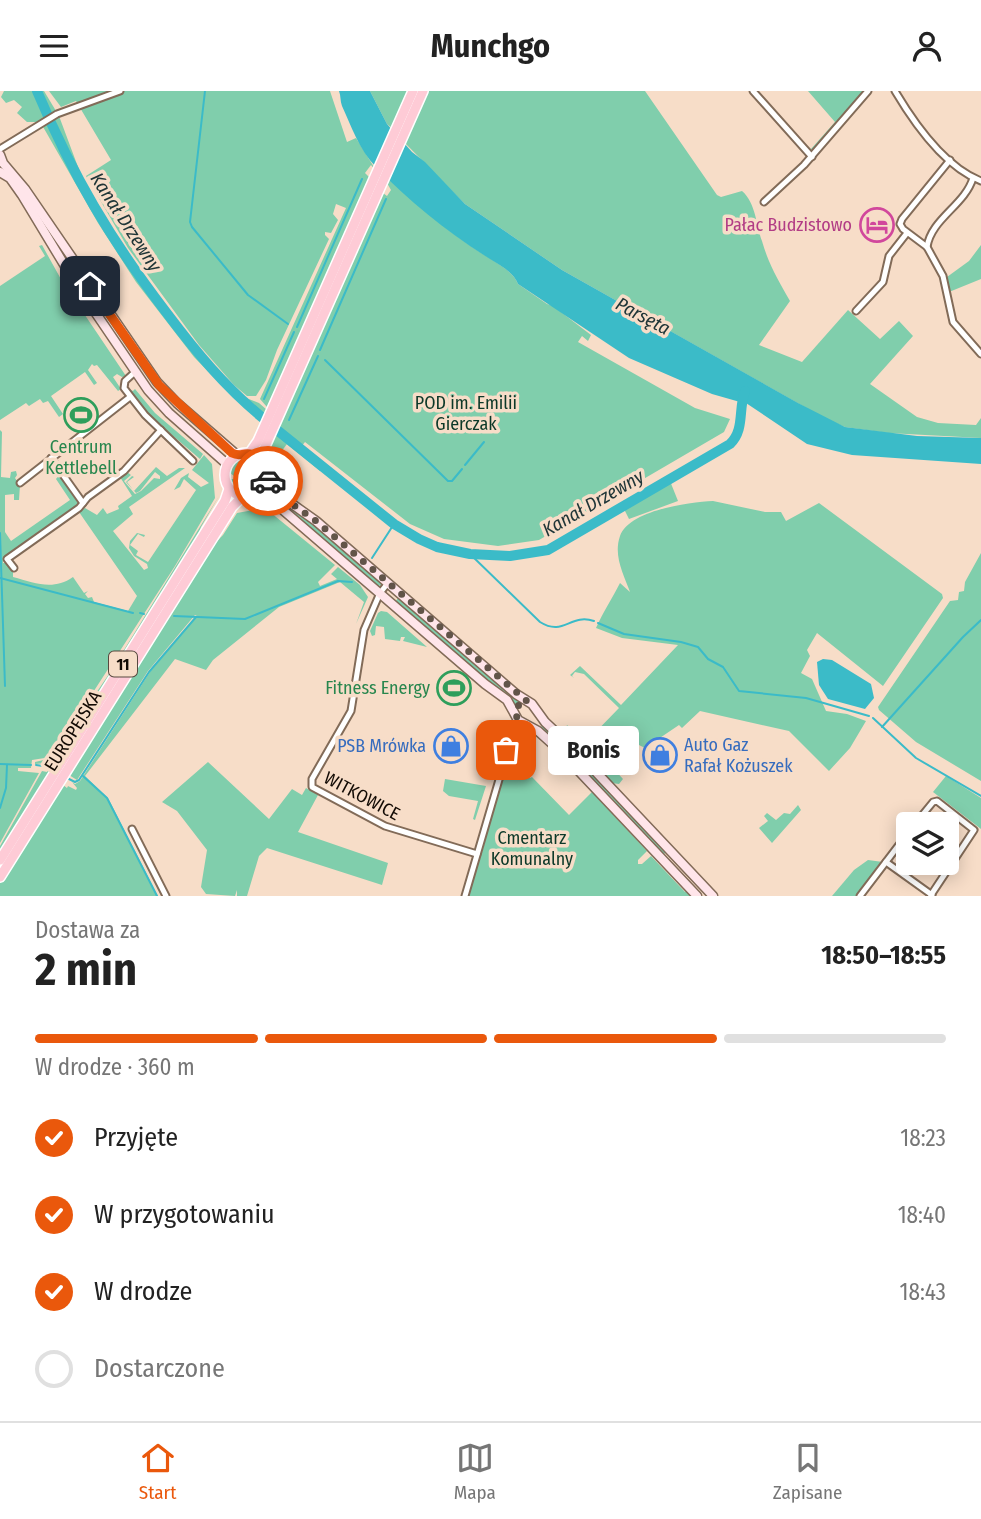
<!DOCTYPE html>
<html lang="pl">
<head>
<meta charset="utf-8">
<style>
  body { margin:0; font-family:"Fira Sans Condensed",sans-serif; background:#f2f2f2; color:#222; height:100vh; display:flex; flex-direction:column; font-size:26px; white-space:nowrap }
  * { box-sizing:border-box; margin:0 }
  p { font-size:23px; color:#767676 }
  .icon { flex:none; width:38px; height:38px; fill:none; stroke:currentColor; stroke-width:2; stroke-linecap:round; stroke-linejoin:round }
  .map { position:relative; height:805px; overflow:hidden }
  .sheet { display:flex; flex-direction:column; background:#fff; flex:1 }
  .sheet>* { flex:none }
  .fabs { position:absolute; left:896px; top:721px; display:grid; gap:14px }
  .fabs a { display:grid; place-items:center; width:63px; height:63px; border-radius:7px; background:#fff; box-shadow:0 4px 18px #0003; font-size:35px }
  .pin { position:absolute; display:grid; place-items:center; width:60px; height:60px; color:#fff; margin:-30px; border-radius:14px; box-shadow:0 4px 10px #0006 }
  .courier { position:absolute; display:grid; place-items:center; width:70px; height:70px; margin:-35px; border:5px solid #ea580c; border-radius:50%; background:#fff; color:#222; box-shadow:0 2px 9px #0007 }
  .bubble { position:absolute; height:49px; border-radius:7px; background:#fff; box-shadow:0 4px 18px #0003; font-size:23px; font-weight:700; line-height:49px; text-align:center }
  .overview em { font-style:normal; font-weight:700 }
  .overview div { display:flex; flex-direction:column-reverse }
  .overview { display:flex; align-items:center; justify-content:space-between; height:119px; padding:0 35px }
  h1 { font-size:46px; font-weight:700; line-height:52px }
  .bar { display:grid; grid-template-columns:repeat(4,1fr); gap:10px 7px; align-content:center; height:84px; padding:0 35px }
  .bar i { height:9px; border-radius:5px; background:#e0e0e0 }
  .bar .current { background:#ea580c }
  .bar p { grid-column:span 4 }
  ol { padding:0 35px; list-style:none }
  li { display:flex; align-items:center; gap:21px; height:77px }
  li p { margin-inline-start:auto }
  li .icon { padding:7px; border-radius:50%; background:#ea580c; color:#fff; stroke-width:4 }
  li:last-child { color:#767676 }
  li i { width:38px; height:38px; border:4px solid #e0e0e0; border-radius:50% }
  header { display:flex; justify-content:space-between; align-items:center; height:91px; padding:0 35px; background:#fff; font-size:32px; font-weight:700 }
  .tabs { display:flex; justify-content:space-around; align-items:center; height:98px; border-top:2px solid #e0e0e0; background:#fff; font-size:19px; color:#767676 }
  .tabs a { display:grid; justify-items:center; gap:4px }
  .tabs .current { color:#ea580c }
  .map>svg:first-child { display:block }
  .green { fill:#80ceac; fill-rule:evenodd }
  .water { fill:#3bbbc8 }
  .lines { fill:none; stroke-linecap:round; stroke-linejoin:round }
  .stream { stroke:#3bbbc8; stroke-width:2 }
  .river { stroke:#3bbbc8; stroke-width:10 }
  .street-casing { stroke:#826b58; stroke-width:9 }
  .secondary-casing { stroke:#826b58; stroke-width:11 }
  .primary-casing { stroke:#fff; stroke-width:12 }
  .street { stroke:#fff; stroke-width:5 }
  .secondary { stroke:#ffe5ea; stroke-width:8 }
  .primary { stroke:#fecbd6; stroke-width:9 }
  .done { stroke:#625449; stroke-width:7; stroke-dasharray:0 12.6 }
  .route { stroke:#ea580c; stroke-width:9 }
  .labels { text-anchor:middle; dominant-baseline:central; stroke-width:7; stroke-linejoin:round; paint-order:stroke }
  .shield { fill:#f7ddc8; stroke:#57493f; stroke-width:2 }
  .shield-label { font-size:16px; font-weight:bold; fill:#120a04 }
  .hotel-label { font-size:18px; fill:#b23c85; stroke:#f7ddc8; text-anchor:end }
  .park-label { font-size:18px; fill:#0c3828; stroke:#f7ddc8 }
  .leisure-label { font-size:18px; fill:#27864d; stroke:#f7ddc8 }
  .street-label { font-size:18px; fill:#120a04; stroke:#f7ddc8 }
  .shop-label { font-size:18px; fill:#366cbe; stroke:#f7ddc8; text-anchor:start }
  .water-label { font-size:19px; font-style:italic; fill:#203638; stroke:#f7ddc8 }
</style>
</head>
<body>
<header><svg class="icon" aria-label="menu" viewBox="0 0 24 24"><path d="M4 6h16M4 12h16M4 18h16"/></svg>Munchgo<svg class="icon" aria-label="person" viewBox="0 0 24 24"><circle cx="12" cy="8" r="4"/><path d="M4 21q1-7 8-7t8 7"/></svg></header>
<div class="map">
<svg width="981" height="805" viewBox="0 0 981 805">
  <rect width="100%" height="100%" fill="#f7ddc8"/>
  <g class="green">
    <polygon points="4,0 44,0 56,20 37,31 27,31 17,22 22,16 14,9 6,12 1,6"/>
    <polygon points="49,0 330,0 347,51 356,47 377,81 371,74 365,82 369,86 367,92 369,93 271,312 267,316 260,308 346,117 336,113 333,123 338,129 331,142 325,141 325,144 329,148 277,259 266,289 256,305 247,305 234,294 199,254 128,157 86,85 111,69 76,10 61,16"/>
    <polygon points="370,0 410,0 404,15 401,15 392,37 387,33"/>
    <path d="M 426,0 L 645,0 L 717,104 L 721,106 L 742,100 C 756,112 756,134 762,150 C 768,172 779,191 790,210 L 759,254 L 802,271 L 848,219 L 880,248 L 899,230 L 913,245 L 870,293 L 917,326 L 938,332 L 976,334 L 981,327 L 981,347 L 888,342 L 845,336 L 826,328 L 562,179 L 465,113 L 405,52 Z"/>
    <polygon points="808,0 864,0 814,59 807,58 798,47 811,58 835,31"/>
    <polygon points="59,25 81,84 140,185 224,287 246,307 259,312 267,319 265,324 260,321 255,325 232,305 194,266 136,191 98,132 42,34"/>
    <path d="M 389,87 C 421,118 453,145 491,168 C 500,174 514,182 518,193 L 547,213 L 553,215 L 591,244 L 588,250 L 582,245 L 578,251 L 695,317 L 730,328 L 724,341 L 539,449 L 498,455 L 444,448 L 410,433 L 305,351 L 301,356 L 278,337 L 379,106 L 381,107 L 383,102 L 387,105 L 391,99 L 387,92 Z"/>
    <polygon points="42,154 62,190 126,285 122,286 117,283 113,286 121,298 118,300 97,274 94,275 92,273 88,279 97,292 94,294 85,281 51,305 63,323 59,326 48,310 43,312 40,308 29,315 26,312 0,329 0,195 45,165 39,155"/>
    <polygon points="981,154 981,188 949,201 947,186 969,170"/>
    <polygon points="128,298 133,300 135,298 155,322 203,363 200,368 151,326"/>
    <path d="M 0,339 L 2,341 L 1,386 L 10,387 L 11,381 L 16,380 L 17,384 L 15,387 L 20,394 L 19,409 L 14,409 L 14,403 L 5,404 L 5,441 L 11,450 L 70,409 L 56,388 L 59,384 L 78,412 L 76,416 L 3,467 L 3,472 L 8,472 L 13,478 L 13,486 C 35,492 53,500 73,486 L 84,502 L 88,500 L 85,503 L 88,507 L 92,506 L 94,511 L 128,520 L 137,505 L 79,421 L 85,417 L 97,424 L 103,417 L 107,423 L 119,418 L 118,415 L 132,405 L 120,386 L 127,381 L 131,384 L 124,390 L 135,403 L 141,400 L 154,387 L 160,388 L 160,385 L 155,381 L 140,400 L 136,402 L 126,391 L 132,385 L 134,386 L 127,391 L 134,400 L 156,376 L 167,385 L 179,377 L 185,377 L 129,416 L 133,423 L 113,440 L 144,479 L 148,477 L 147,473 L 134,465 L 129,457 L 130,450 L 137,442 L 145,444 L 144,446 L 138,443 L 130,454 L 138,460 L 136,464 L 148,471 L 196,399 L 184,388 L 180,396 L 174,399 L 181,387 L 189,382 L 188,386 L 201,396 L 209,392 L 192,379 L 204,364 L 212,373 L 215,407 L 175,475 L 51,666 L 32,669 L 31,677 L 18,677 L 18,680 L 39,682 L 0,752 Z"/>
    <polygon points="276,341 322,377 320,380 287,353 281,361 294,373 280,390 289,398 278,389 271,359 268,356"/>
    <polygon points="243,368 255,370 263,380 262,392 250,401 238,399 230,388 247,388 246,386 234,385 230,382 235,372"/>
    <polygon points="670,390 678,410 629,428 624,418"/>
    <polygon points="275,404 296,418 382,492 381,494 376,496 273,407"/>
    <polygon points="219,405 201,436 196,451 0,763 0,755 42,680 47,681 51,675 47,672 35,673 35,671 52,667 111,580"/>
    <path d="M 713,410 L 765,421 L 781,421 L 786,430 L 819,412 L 942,503 L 943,507 L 883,595 L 817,542 L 807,559 L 810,565 L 801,582 L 812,588 L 826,620 L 847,623 L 866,630 L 850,657 L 829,680 L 789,640 L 700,620 L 682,637 L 679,634 L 645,657 L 639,654 L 634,657 L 613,635 L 593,655 L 623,688 L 619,693 L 611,692 L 564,643 L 567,634 L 585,652 L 619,617 L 584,583 L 575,581 L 572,585 L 574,587 L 570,584 L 580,575 L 621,614 L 678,554 L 622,547 L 596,537 C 603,521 612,508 620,492 L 630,501 C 624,484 613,465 620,445 C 629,419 690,411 713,410 Z"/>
    <path d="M 265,417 L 335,474 L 318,491 L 320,495 L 337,488 L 331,483 L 338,476 L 360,494 L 368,506 L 356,533 L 364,511 L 340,491 L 279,516 L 213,569 L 206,579 L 175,568 L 85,685 L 108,707 L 158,805 L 0,805 L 0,791 L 169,523 L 174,518 L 208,459 L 223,444 L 237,422 ZM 195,524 L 197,525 L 150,581 L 80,690 L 75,693 L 72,691 L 77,697 L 76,699 L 68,695 L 67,697 L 63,694 L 69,684 L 77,689 L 148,580 Z"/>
    <polygon points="981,462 981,690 916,651 879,619 878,616 950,510 958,509 959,501 964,500 965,491"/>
    <polygon points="399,506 521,610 515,615 509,607 492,595 395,511"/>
    <polygon points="381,520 387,521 427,556 403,550 405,546 401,546 400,550 385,548 384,536 376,535 375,544 372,545 370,540 378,522"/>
    <polygon points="544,634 554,641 667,760 663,764 539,637"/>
    <polygon points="506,670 517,674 530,687 532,686 569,724 592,701 647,760 638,769 638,773 642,773 651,765 685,801 688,799 693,805 468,805 483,758"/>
    <polygon points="208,671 269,728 292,698 302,704 306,697 318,704 298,741 388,772 382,794 267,757 259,765 247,805 237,805 237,799 235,805 206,803 201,796 207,759 177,720 162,711"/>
    <polygon points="946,685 981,707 981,738 933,701"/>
    <polygon points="445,688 486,695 475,729 473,728 478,710 449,705 443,700"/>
    <polygon points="798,714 801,719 772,752 759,737 768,730 764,725 767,722 776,729 784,722 790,723"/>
    <polygon points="868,769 883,771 857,805 832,805 854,779"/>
  </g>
  <g class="water">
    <path d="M 339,0 L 370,0 L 387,33 L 412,61 L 425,71 L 465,113 L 562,179 L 798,312 L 845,336 L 917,345 L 981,347 L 981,373 L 852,364 L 807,353 L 743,310 L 740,311 L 712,303 L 629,267 L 518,193 C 514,182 500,174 490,168 C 448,142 410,111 376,76 C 359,59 351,34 342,15 C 340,10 341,5 339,0 Z"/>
    <polygon points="823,568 832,569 871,593 874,607 865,618 828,608 819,594 817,571"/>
  </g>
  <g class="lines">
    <g class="stream">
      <polyline points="109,0 110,0"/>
      <polyline points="205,0 190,131 192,136 248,204 288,233"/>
      <polyline points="297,236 362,88"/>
      <polyline points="320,259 386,108"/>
      <polyline points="325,269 448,390 452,390 462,378"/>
      <polyline points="264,308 294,241"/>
      <polyline points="289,329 318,265"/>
      <polyline points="465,374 484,351"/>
      <polyline points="0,442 5,595"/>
      <path d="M 470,463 L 540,531 C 564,546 570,522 594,530"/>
      <polyline points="372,467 394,433"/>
      <polyline points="0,487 133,522"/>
      <polyline points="140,522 144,523"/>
      <polyline points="174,525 245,528 338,490 352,491"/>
      <polyline points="598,532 624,543 681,551 698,556 708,568 723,576 739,600 806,607 869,625"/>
      <polyline points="873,627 916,667 981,705"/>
      <polyline points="882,636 963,546 981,529"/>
      <polyline points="0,673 31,674"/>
      <polyline points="36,674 50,676"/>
      <polyline points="83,685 107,707 157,805"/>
      <polyline points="69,688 75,691 79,689 149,581 196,526"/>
      <polyline points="0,717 6,697 7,674"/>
    </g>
    <g class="river">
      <path d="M 37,0 C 73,85 110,148 166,221 C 196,261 225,296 264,328"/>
      <path d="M 277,339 L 394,433 L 419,448 L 437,456 L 470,463 L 510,465 L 548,459 L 730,353 C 745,339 738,318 745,300"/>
    </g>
    <g class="street-casing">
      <g id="street">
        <polyline points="753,0 812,66"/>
        <path d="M 895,0 C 914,32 945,76 981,90"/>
        <polyline points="0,58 57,23 120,0"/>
        <polyline points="950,69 902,128 900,133 903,138 927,156 943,185 953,231 981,263"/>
        <polyline points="764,111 804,74 868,0"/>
        <path d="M 927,156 C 931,128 965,114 973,87"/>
        <polyline points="856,220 883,191 889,165 907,142"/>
        <polyline points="135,281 125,290 124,297 145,324 193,370"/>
        <polyline points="51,367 83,412"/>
        <polyline points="20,392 130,306"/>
        <polyline points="14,477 7,468 79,417 88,406 124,380 161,339"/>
        <polyline points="388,492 380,502 364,539 351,620 312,688 312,696 385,735 477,763"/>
        <polyline points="915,733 933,711 937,710 974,739 931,804"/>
        <polyline points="132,738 166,805"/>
        <polyline points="886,771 932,804"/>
        <polyline points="465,805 517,627"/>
        <polyline points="860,805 908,742"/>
      </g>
    </g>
    <g class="secondary-casing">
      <g id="secondary">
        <polyline points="0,64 3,72 25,98 157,291 177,312 238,365"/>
        <polyline points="0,81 10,87 22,104 74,190 148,299 169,322 228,374"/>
        <polyline points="267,392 271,398 316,430 516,603 532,613 545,631 579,663 713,805"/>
        <polyline points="259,403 269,407 485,593 507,609 518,629 538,640 559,659 697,805"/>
      </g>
    </g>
    <g class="primary-casing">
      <g id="primary">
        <circle cx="247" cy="384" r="22"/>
        <polyline points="249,363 258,350 413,0"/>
        <polyline points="262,369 263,360 423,0"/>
        <polyline points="0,769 225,410 229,398"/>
        <polyline points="0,786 232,416 242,406"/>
      </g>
    </g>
    <use href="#street" class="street"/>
    <use href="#secondary" class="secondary"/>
    <use href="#primary" class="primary"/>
  </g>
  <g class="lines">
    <polyline class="done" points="268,390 271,398 316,430 528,611 519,614 515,619 517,627 506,659"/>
    <path class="route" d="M 90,195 L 159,294 L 232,362 C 240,366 242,362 250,363 C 263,365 269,377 268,390"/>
  </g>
  <defs>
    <g id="hotel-ring" transform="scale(1.75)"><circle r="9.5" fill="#f7ddc8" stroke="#d1479c" stroke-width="1.5"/><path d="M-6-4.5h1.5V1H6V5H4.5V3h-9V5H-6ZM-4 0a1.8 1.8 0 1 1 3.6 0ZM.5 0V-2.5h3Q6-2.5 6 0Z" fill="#d1479c"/></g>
    <g id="stadium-ring" transform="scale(1.75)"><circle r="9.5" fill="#f7ddc8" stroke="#2e9e5b" stroke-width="1.5"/><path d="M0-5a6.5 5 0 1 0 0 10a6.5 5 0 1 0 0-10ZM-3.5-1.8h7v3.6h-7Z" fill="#2e9e5b"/></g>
    <g id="shop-ring" transform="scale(1.75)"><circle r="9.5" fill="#f7ddc8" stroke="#3f7fe0" stroke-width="1.5"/><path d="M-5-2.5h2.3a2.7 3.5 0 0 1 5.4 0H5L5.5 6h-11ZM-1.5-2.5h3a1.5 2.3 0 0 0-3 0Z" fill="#3f7fe0"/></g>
  </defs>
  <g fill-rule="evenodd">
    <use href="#hotel-ring" x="877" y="134"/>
    <use href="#stadium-ring" x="81" y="324"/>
    <use href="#stadium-ring" x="454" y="597"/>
    <use href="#shop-ring" x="451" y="655"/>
    <use href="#shop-ring" x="660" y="664"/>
  </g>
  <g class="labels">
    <rect class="shield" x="109" y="560.5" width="28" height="25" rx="5"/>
    <g class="shield-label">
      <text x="123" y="573">11</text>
    </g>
    <g class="hotel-label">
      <text x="852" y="134">Pałac Budzistowo</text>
    </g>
    <g class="park-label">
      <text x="466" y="312">POD im. Emilii<tspan x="466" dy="21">Gierczak</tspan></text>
      <text x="532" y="747">Cmentarz<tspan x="532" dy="21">Komunalny</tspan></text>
    </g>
    <g class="leisure-label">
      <text x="81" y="356">Centrum<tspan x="81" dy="21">Kettlebell</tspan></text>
      <text x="430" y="597" text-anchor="end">Fitness Energy</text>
    </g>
    <g class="street-label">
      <text transform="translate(73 640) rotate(-58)">EUROPEJSKA</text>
      <text transform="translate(362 705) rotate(28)">WITKOWICE</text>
    </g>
    <g class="shop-label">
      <text x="684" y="654">Auto Gaz<tspan x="684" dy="21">Rafał Kożuszek</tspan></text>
      <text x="426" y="655" text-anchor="end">PSB Mrówka</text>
    </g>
    <g class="water-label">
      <text transform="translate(126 131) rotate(57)">Kanał Drzewny</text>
      <text transform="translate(643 225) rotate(28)">Parsęta</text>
      <text transform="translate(593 412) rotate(-30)">Kanał Drzewny</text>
    </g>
  </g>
</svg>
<div class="fabs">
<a><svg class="icon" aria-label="layers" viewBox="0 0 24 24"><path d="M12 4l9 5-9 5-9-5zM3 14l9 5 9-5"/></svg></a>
</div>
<div class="pin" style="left:506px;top:659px;background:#ea580c"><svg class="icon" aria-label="bag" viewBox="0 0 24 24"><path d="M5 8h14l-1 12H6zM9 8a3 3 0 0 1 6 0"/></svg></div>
<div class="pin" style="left:90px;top:195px;background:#1f2937"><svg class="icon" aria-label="home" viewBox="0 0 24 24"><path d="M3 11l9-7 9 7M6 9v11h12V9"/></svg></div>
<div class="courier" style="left:268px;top:390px"><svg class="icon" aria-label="car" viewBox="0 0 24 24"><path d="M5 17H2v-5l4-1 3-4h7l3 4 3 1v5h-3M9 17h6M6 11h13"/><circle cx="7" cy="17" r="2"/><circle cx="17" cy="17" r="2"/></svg></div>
<div class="bubble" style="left:548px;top:635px;width:91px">Bonis</div>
</div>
<section class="sheet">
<div class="overview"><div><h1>2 min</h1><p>Dostawa za</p></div><em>18:50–18:55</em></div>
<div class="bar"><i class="current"></i><i class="current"></i><i class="current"></i><i></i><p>W drodze · 360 m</p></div>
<ol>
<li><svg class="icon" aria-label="check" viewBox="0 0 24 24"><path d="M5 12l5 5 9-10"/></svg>Przyjęte<p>18:23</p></li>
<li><svg class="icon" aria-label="check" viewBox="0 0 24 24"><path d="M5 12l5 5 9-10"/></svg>W przygotowaniu<p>18:40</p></li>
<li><svg class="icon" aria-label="check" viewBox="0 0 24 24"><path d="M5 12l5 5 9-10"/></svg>W drodze<p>18:43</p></li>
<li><i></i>Dostarczone</li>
</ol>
</section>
<nav class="tabs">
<a class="current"><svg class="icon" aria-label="home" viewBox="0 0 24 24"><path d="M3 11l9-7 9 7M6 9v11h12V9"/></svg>Start</a>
<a><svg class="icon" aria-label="map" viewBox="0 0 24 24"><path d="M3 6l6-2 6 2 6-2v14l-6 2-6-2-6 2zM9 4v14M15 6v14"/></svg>Mapa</a>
<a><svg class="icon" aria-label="saved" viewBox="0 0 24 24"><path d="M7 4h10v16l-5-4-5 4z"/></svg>Zapisane</a>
</nav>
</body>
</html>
